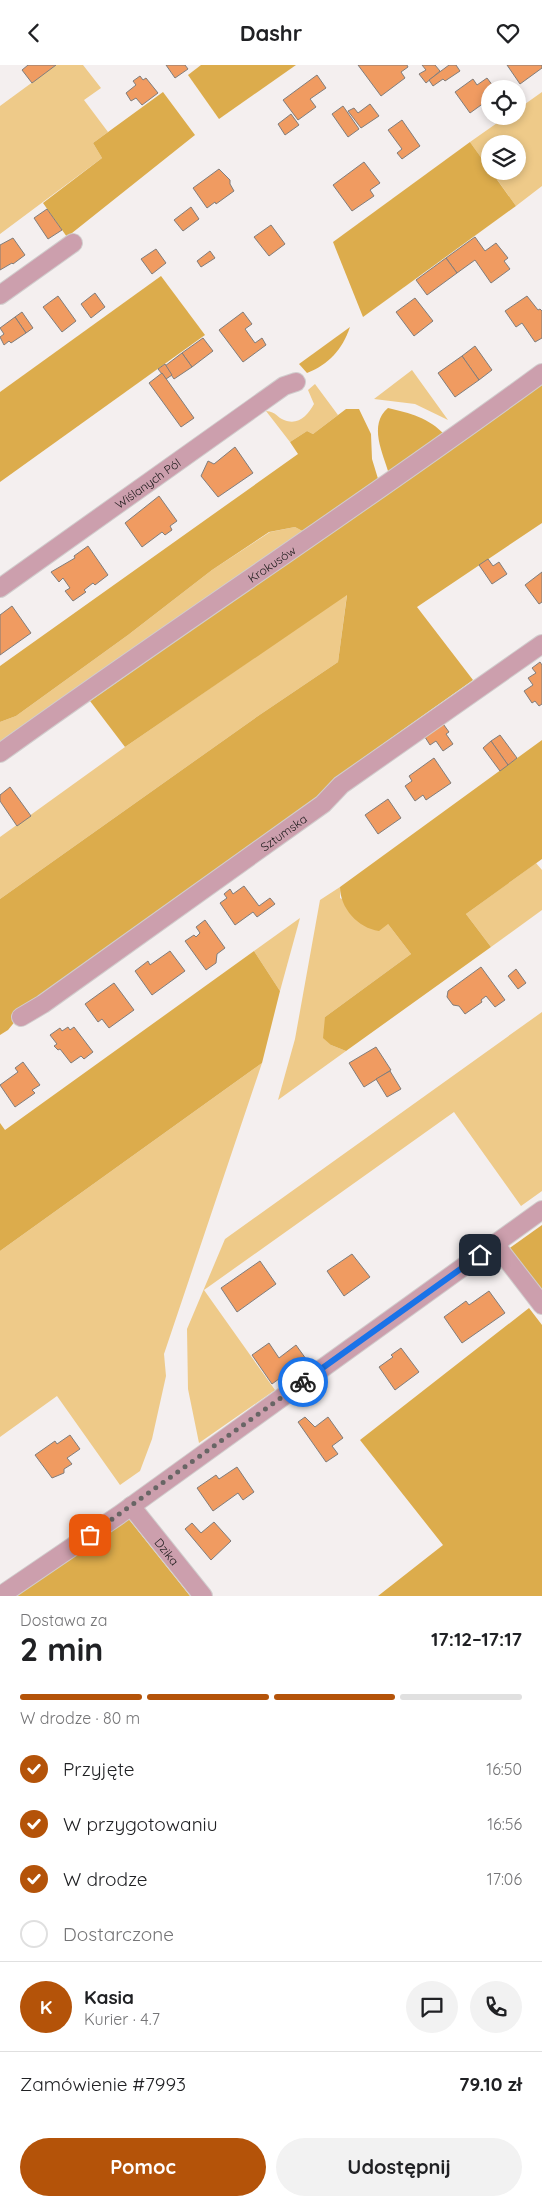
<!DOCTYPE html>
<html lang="pl">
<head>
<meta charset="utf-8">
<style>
  body { margin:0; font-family:Quicksand,sans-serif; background:#f2f2f2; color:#202124; height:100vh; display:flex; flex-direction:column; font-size:19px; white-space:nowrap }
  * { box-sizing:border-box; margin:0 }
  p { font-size:16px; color:#757577 }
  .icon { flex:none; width:28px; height:28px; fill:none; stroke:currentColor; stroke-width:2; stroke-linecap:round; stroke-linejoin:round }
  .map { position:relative; height:1531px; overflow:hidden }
  .panel { display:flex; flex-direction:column; background:#fff; flex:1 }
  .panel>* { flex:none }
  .buttons { position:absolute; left:481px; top:15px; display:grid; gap:10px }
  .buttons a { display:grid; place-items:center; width:45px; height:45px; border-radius:50%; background:#fff; box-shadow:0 2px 8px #0003; font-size:25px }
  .pin { position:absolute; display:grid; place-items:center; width:42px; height:42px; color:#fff; margin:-21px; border-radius:10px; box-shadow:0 2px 8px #0006 }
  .courier { position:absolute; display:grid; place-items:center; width:50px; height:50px; margin:-25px; border:4px solid #1a73e8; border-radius:50%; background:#fff; color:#222; box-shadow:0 1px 6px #0007 }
  .headline em { font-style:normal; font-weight:700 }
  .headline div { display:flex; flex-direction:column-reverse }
  .headline { display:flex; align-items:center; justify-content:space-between; height:85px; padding:0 20px }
  h1 { font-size:32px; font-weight:700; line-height:38px }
  .bar { display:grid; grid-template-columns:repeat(4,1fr); gap:8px 5px; align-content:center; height:60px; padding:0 20px }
  .bar i { height:6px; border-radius:4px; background:#e0e0e0 }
  .bar .selected { background:#b45309 }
  .bar p { grid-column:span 4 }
  .line { display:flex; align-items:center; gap:12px; padding:0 20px; border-top:1px solid #e0e0e0 }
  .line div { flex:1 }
  .round { display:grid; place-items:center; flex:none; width:52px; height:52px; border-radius:26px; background:#f2f2f2 }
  ol { padding:0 20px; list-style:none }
  li { display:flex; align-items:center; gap:15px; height:55px }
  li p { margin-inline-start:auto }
  li .icon { padding:5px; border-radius:50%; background:#b45309; color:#fff; stroke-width:4 }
  li:last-child { color:#757577 }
  li i { width:28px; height:28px; border:2px solid #e0e0e0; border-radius:50% }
  .button { display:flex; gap:10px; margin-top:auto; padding:10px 20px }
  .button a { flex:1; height:58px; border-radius:30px; background:#b45309; color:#fff; font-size:20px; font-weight:700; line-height:58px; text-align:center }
  .button a+a { background:#f2f2f2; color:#202124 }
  header { display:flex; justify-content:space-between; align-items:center; height:65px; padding:0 20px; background:#fff; font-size:22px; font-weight:700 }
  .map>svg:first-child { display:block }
  .green { fill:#eeca89 }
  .forest { fill:#dcac4c }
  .building { fill:#f09b61; stroke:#817d7b }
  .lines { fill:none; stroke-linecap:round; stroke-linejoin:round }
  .minor-casing { stroke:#d1cdcd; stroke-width:20 }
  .minor { stroke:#cc9fad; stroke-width:18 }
  .done { stroke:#686565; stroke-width:5; stroke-dasharray:0 9 }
  .route { stroke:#1a73e8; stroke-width:6 }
  .labels { text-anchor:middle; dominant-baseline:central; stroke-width:4; stroke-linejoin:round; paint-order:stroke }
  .street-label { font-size:12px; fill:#1c1a1a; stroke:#fff }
</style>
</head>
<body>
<header><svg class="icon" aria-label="back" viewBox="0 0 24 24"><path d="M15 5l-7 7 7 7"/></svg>Dashr<svg class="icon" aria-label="heart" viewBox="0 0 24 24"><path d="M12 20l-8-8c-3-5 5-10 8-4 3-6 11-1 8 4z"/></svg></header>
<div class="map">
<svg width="542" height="1531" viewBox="0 0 542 1531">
  <rect width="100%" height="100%" fill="#f4efef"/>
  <g class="green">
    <polygon points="56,0 83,0 101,23 84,35 108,67 93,78 102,93 0,169 0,41"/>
    <polygon points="542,27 542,121 516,141 491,106 518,106 518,79 490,79 490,105 470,77 507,51 518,51 518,44"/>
    <polygon points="412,305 448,355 415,339 374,334"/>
    <path d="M 315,319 L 338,350 L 313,369 L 307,366 L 290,377 L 266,346 C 277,347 276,352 284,355 C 298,361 308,350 314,339 L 308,325 Z"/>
    <polygon points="295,462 306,468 0,682 0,657 16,651 128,570 212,505 270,467"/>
    <polygon points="347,529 338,597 258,651 0,834 0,772 125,682"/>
    <polygon points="536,798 542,805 542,845 491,882 466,849"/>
    <polygon points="340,822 340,833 388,859 411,889 325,952 331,980 346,986 278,1035 295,974 320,835"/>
    <polygon points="300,853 280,926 254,886"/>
    <polygon points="542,947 542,1126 521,1141 454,1047 204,1225 275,1325 199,1378 188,1324 187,1264 225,1174"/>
    <polygon points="262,998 164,1289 166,1311 152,1374 140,1406 120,1420 57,1331 0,1372 0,1186"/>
  </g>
  <g class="forest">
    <polygon points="201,0 296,0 219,54 188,10"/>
    <polygon points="163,27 195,70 67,172 43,138 102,93 93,78"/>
    <polygon points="470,77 516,141 363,252 333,177"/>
    <polygon points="161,211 205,270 0,417 0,327"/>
    <path d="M 350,262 C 342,285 329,299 307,308 L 299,299 Z"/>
    <polygon points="542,319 542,458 417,542 473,615 335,713 315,738 30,938 8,965 0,970 0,834 258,651 338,597 347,530 125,682 90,636"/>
    <path d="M 388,343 C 410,348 429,353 445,370 L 389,409 C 383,388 368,360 388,343 Z"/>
    <polygon points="346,344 359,344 371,369 372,394 379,417 306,468 295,462 269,467 212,505 128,570 16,651 0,657 0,601 298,389 290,377 307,366 313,369"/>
    <path d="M 542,675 L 542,794 L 466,849 L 491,882 L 346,986 L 331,980 L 323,973 L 325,952 L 411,889 L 388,859 L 379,866 C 358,863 340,843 340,822 Z"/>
    <polygon points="254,886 280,926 262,998 0,1186 0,1058 5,1065"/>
    <polygon points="542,1160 542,1228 507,1185"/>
    <polygon points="529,1243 542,1260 542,1531 378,1531 443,1480 360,1375"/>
    <polygon points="127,1452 190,1531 16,1531"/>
  </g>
  <g class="building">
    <polygon points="28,0 56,0 32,18 22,5"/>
    <polygon points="166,0 185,0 188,4 175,13"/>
    <polygon points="358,0 407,0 408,2 401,7 405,13 381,31"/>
    <polygon points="422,0 435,0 440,6 426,18 419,9 426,5"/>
    <polygon points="449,0 456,0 460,6 445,16 443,14 433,21 429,15"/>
    <polygon points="507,0 542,0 542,3 520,19"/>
    <polygon points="317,10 326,23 310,34 316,42 298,55 283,35"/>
    <polygon points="140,11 143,15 146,13 158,28 142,40 136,33 131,36 126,28 136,20 133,16"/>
    <polygon points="487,13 493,21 483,28 488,35 470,48 455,27 473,14 477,20"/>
    <polygon points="370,39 379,51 361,63 348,46 354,43 358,48"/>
    <polygon points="343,41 359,64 348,72 332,49"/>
    <polygon points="291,49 299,60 285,70 278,59"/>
    <polygon points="402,55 420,81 402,94 397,88 402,84 388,65"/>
    <polygon points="364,97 380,118 370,125 374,131 352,146 333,120"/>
    <polygon points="219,104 230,115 230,119 234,126 216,139 215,137 207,143 193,123"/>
    <polygon points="191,142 199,154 183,166 174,155"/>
    <polygon points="47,144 62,165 48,174 34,153"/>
    <polygon points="271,160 285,179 269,191 254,172"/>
    <polygon points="475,172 485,186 496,178 508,193 504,196 510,204 491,218 475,195 457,208 446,193"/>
    <polygon points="13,173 25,190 13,199 12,198 0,205 0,180"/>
    <polygon points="156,184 166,198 152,209 141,194"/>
    <polygon points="210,186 215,193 201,202 197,196"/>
    <polygon points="446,193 457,208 427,230 416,215"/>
    <polygon points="95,228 105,242 91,253 81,239"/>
    <polygon points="58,231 76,256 62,267 43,242"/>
    <polygon points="527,231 538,245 540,244 542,246 542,273 535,277 522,258 516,262 505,246"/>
    <polygon points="415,233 433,256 414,271 396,247"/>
    <polygon points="22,247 33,263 26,268 15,252"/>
    <polygon points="243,247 252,259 245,264 255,278 262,273 266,280 243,297 219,265"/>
    <polygon points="15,252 26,268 11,278 9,276 4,280 0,272 4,269 0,263"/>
    <polygon points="203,273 213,286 192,302 182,288"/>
    <polygon points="475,281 492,305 479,315 462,291"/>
    <polygon points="182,288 192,302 174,314 165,301"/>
    <polygon points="462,291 479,315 455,332 438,308"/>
    <polygon points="165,299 172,310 166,314 158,304"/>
    <polygon points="162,308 194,353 181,362 149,318"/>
    <polygon points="235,382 253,408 218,432 201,411 208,396 214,399"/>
    <polygon points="159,431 177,456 170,461 172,465 165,470 162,467 142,482 125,458"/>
    <polygon points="88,481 108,510 95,520 93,518 84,525 86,527 73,536 65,526 70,523 63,513 59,517 51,507 75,493 74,491"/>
    <polygon points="488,494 493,501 499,497 507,509 492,519 479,500"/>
    <polygon points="542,507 542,537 539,539 525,520"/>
    <polygon points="12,541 31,568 0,590 0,550"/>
    <polygon points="540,597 542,600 542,639 539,641 535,636 532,638 524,626 533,620 528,613 536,608 532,603"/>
    <polygon points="441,656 449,667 446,669 453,679 443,686 436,676 430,680 423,669"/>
    <polygon points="500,670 517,693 508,700 491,676"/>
    <polygon points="491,676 508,700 500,706 483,683"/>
    <polygon points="434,693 451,718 426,735 423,730 415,736 405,721 412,716 409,711"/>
    <polygon points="10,722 31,751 17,761 0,736 0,730"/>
    <polygon points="388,734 401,753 378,769 365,750"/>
    <polygon points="244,821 259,841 270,833 275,839 257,852 253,847 235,860 220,838 227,833 224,829 230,824 233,829"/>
    <polygon points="205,855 225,883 217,889 216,898 206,905 185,876 194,870 196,872 200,868 196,862"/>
    <polygon points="170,886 185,906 152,930 135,906 148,896 150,900"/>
    <polygon points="481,902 505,935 495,942 486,931 481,935 482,937 465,949 459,941 453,940 447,932 448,926"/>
    <polygon points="516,904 526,918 518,924 508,911"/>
    <polygon points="114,918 134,945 109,963 102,954 98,957 85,939"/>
    <polygon points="68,962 70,965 74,962 93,987 84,994 81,991 71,998 60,984 58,985 54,981 57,979 50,970 60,963 62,966"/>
    <polygon points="376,982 391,1005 364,1022 349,998"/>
    <polygon points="23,997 40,1020 32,1025 35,1028 15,1042 0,1020 18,1007 15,1003"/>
    <polygon points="390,1006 401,1024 387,1032 376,1014"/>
    <polygon points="352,1189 370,1212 344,1231 327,1206"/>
    <polygon points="260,1196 276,1219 237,1247 221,1223"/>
    <polygon points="489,1226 505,1248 462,1278 444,1252 466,1236 469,1240"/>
    <polygon points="269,1278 279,1293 296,1280 306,1294 272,1319 252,1290"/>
    <polygon points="401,1283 419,1307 395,1325 379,1302 393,1292 391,1290"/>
    <polygon points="305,1352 315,1362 328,1352 343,1373 332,1381 338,1389 326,1397 298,1357"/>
    <polygon points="70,1370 80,1384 67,1393 72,1399 64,1404 64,1408 52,1413 35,1390 55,1376 57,1379"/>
    <polygon points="237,1402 254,1427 243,1435 238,1428 213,1446 197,1423 216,1410 219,1414"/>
    <polygon points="214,1457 231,1476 211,1495 185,1464 192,1458 201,1468"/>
  </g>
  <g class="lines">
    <g class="minor-casing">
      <g id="minor">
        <polyline points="0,230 73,178"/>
        <path id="s1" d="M 0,523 L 284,321 L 296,317"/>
        <path id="s2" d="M 0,688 C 179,559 364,439 542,308"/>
        <path id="s3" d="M 21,952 L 43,939 L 323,739 L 341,720 L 542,579"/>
        <polyline points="495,1179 542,1240"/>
        <path id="s4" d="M 131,1441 L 203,1531"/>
        <polyline points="0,1531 119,1450 542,1145"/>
      </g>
    </g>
    <use href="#minor" class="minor"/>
  </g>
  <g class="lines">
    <polyline class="done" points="90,1470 303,1317"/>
    <polyline class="route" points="303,1317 480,1190"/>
  </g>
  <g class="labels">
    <g class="street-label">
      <text stroke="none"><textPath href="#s1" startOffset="181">Wiślanych Pól</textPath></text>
      <text stroke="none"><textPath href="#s2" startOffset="331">Krokusów</textPath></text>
      <text stroke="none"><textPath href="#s3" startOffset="321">Sztumska</textPath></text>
      <text stroke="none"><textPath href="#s4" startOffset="58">Dzika</textPath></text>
    </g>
  </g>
</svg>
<div class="buttons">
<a><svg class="icon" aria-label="locate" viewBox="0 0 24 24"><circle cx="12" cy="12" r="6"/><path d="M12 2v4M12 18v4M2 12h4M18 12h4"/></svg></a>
<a><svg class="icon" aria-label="layers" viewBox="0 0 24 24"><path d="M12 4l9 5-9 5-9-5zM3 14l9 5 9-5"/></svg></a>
</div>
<div class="pin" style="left:90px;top:1470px;background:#ea580c"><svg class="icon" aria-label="bag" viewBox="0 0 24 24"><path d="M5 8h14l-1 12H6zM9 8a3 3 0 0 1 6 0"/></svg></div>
<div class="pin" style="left:480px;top:1190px;background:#1f2937"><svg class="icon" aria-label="home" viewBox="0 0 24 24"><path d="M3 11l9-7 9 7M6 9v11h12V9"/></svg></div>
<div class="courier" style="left:303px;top:1317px"><svg class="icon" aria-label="bike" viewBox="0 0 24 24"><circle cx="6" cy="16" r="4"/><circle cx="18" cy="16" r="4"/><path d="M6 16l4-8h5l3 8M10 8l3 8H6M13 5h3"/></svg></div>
</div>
<section class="panel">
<div class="headline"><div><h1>2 min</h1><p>Dostawa za</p></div><em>17:12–17:17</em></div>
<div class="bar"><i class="selected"></i><i class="selected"></i><i class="selected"></i><i></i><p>W drodze · 80 m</p></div>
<ol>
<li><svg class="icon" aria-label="check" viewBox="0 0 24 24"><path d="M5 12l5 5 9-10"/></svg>Przyjęte<p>16:50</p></li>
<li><svg class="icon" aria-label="check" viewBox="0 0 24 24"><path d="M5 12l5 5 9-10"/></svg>W przygotowaniu<p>16:56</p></li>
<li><svg class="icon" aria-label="check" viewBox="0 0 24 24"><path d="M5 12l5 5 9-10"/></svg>W drodze<p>17:06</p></li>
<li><i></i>Dostarczone</li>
</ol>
<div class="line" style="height:90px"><b class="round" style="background:#b45309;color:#fff">K</b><div><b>Kasia</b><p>Kurier · 4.7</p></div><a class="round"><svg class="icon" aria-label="chat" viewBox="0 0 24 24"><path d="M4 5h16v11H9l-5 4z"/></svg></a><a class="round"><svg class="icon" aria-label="phone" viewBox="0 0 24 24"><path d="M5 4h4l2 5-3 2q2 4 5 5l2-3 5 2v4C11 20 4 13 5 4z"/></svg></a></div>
<div class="line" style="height:65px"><div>Zamówienie #7993</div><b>79.10 zł</b></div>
<div class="button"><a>Pomoc</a><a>Udostępnij</a></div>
</section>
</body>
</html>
